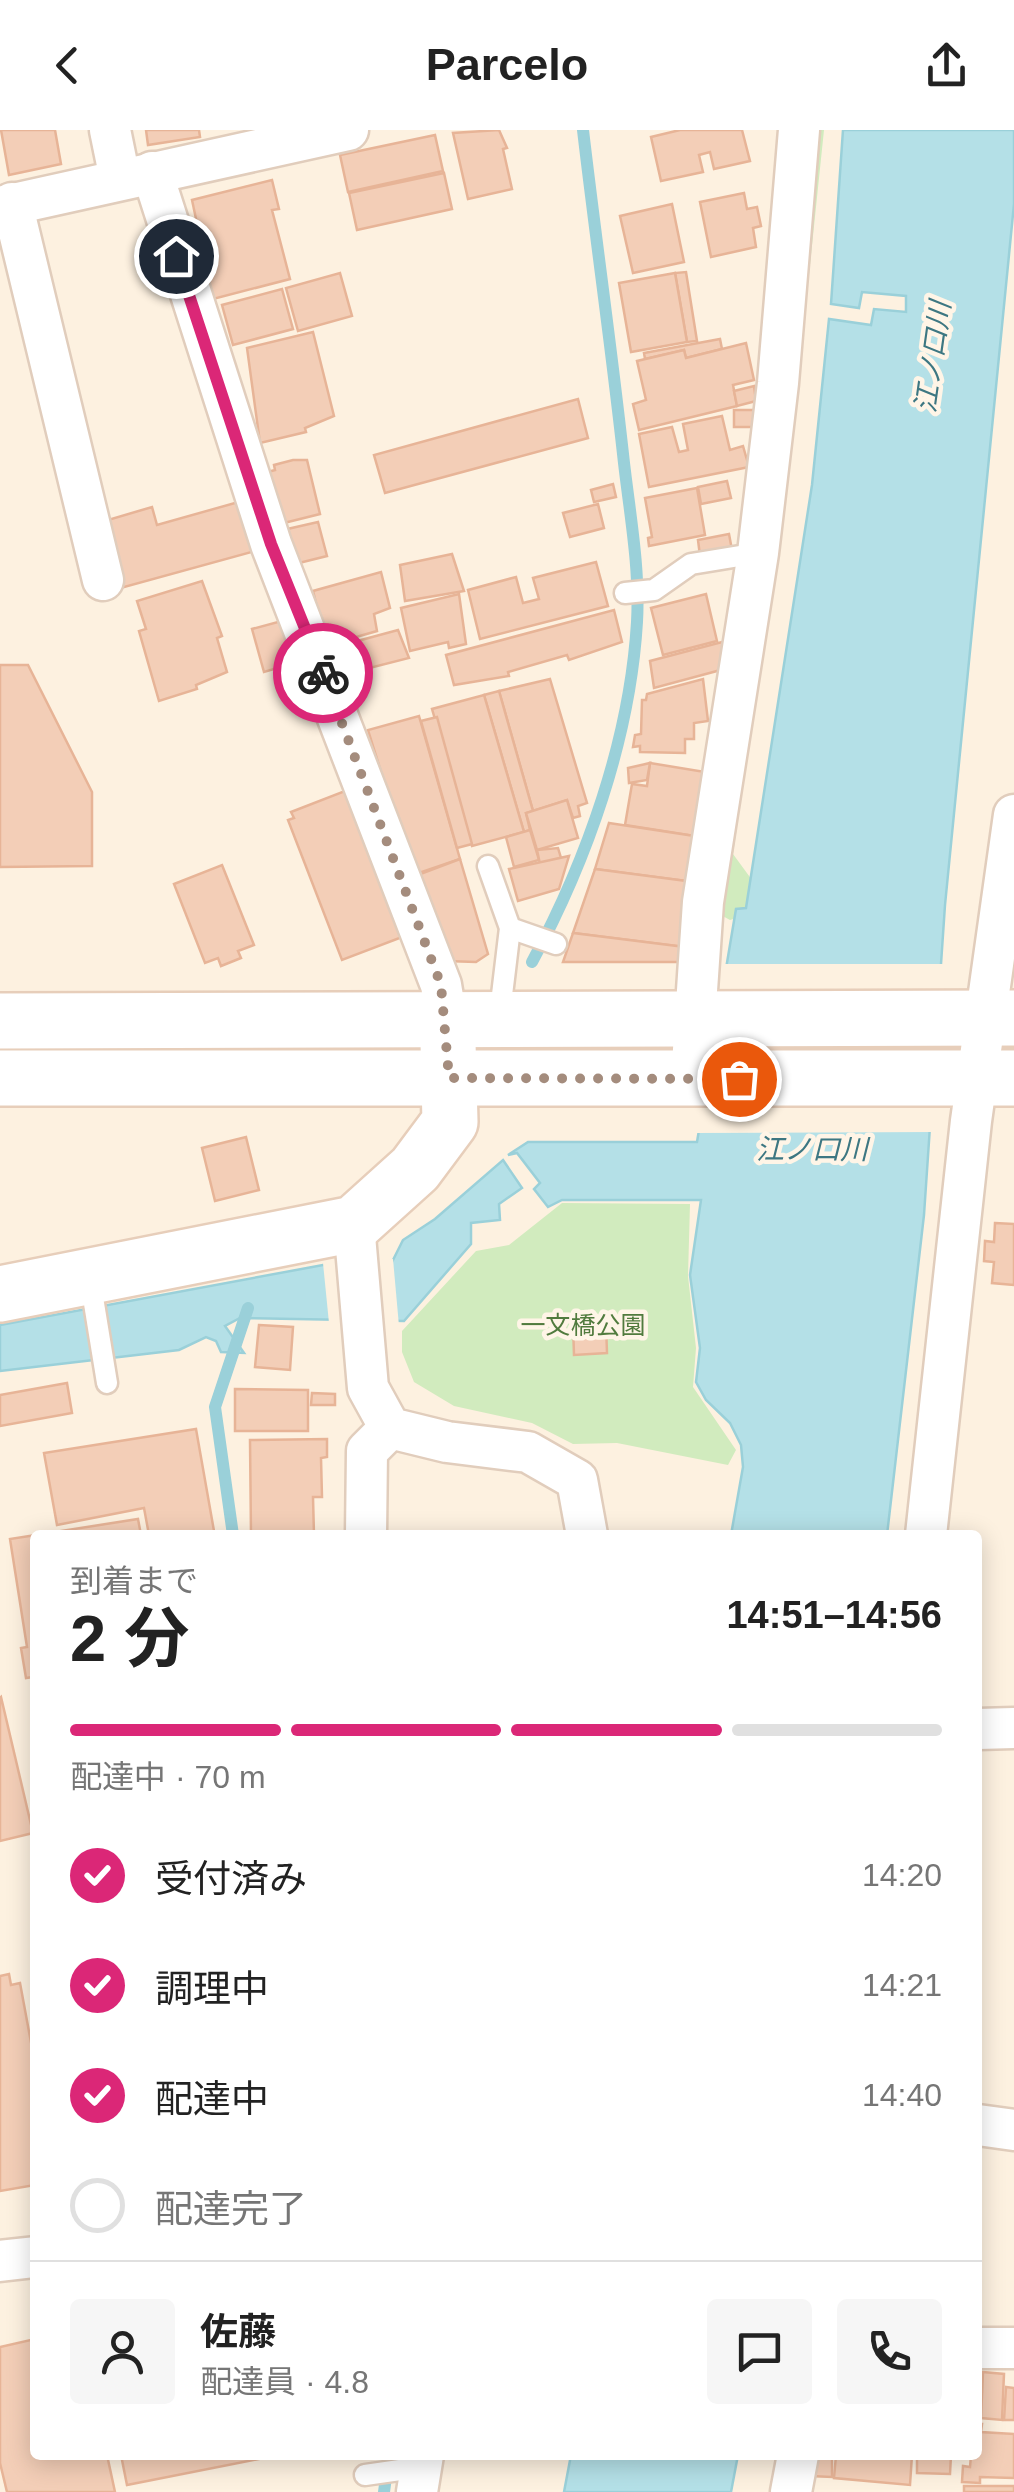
<!DOCTYPE html>
<html lang="ja">
<head>
<meta charset="utf-8">
<style>
  body { margin:0; font-family:Arial,"Noto Sans JP",sans-serif; background:#f6f6f6; color:#222; height:100vh; display:flex; flex-direction:column; font-size:38px; white-space:nowrap }
  * { box-sizing:border-box; margin:0 }
  p { font-size:32px; color:#767676 }
  .icon { flex:none; width:55px; height:55px; fill:none; stroke:currentColor; stroke-width:2; stroke-linecap:round; stroke-linejoin:round }
  .map { position:relative; flex:1; overflow:hidden }
  .drawer { position:absolute; left:30px; top:1400px; width:952px; height:930px; display:flex; flex-direction:column; background:#fff; border-radius:10px; box-shadow:0 5px 25px #0003 }
  .drawer>* { flex:none }
  .pin { position:absolute; display:grid; place-items:center; width:85px; height:85px; color:#fff; margin:-42px; border:5px solid #fff; border-radius:50%; box-shadow:0 2px 10px #0007 }
  .courier { position:absolute; display:grid; place-items:center; width:100px; height:100px; margin:-50px; border:8px solid #db2777; border-radius:50%; background:#fff; color:#222; box-shadow:0 2px 12px #0007 }
  .headline em { font-style:normal; font-weight:700 }
  .headline div { display:flex; flex-direction:column-reverse }
  .headline { display:flex; align-items:center; justify-content:space-between; height:170px; padding:0 40px }
  h1 { font-size:65px; font-weight:700; line-height:75px }
  .bar { display:grid; grid-template-columns:repeat(4,1fr); gap:15px 10px; align-content:center; height:120px; padding:0 40px }
  .bar i { height:12px; border-radius:8px; background:#e0e0e0 }
  .bar .on { background:#db2777 }
  .bar p { grid-column:span 4 }
  .line { display:flex; align-items:center; gap:25px; padding:0 40px; border-top:2px solid #e0e0e0 }
  .line div { flex:1 }
  .round { display:grid; place-items:center; flex:none; width:105px; height:105px; border-radius:10px; background:#f6f6f6 }
  ol { padding:0 40px; list-style:none }
  li { display:flex; align-items:center; gap:30px; height:110px }
  li p { margin-inline-start:auto }
  li .icon { padding:10px; border-radius:50%; background:#db2777; color:#fff; stroke-width:4 }
  li:last-child { color:#767676 }
  li i { width:55px; height:55px; border:5px solid #e0e0e0; border-radius:50% }
  header { display:flex; justify-content:space-between; align-items:center; height:130px; padding:0 40px; background:#fff; font-size:45px; font-weight:700 }
  .map>svg:first-child { display:block }
  .green { fill:#d1ebbe }
  .water { fill:#b4e0e7; stroke:#9ad0d9; stroke-width:2.5 }
  .pier { fill:#fdf1e0 }
  .lines { fill:none; stroke-linecap:round; stroke-linejoin:round }
  .stream { stroke:#9ad0d9; stroke-width:12 }
  .building { fill:#f3ceb7; stroke:#e7b497; stroke-width:2.5 }
  .lane-casing { stroke:#e1cdbc; stroke-width:25 }
  .street-casing { stroke:#e1cdbc; stroke-width:45 }
  .secondary-casing { stroke:#e7ceba; stroke-width:60 }
  .lane { stroke:#fff; stroke-width:20 }
  .street { stroke:#fff; stroke-width:40 }
  .secondary { stroke:#fff; stroke-width:55 }
  .done { stroke:#a48c7d; stroke-width:10; stroke-dasharray:0 18 }
  .route { stroke:#db2777; stroke-width:12 }
  .labels { text-anchor:middle; dominant-baseline:central; stroke-width:9; stroke-linejoin:round; paint-order:stroke }
  .park-label { font-size:25px; fill:#517b3e; stroke:#fff5e7 }
  .water-label { font-size:28px; font-style:italic; fill:#3d7782; stroke:#fff5e7 }
</style>
</head>
<body>
<header><svg class="icon" aria-label="back" viewBox="0 0 24 24"><path d="M15 5l-7 7 7 7"/></svg>Parcelo<svg class="icon" aria-label="share" viewBox="0 0 24 24"><path d="M12 15V3M7 8l5-5 5 5M5 13v7h14v-7"/></svg></header>
<div class="map">
<svg width="1014" height="2362" viewBox="0 0 1014 2362">
  <rect width="100%" height="100%" fill="#fdf1e0"/>
  <g class="green">
    <polygon points="812,0 824,0 787,356 733,724 752,750 752,770 743,786 730,790 708,778"/>
    <polygon points="562,1073 690,1074 688,1146 696,1218 693,1257 736,1320 728,1335 617,1313 573,1314 532,1293 454,1276 414,1252 402,1222 402,1201 476,1121 509,1115"/>
  </g>
  <g class="water">
    <polygon points="843,0 1014,0 1014,74 945,775 924,1085 887,1405 731,1405 743,1337 741,1315 730,1293 706,1270 696,1252 700,1218 690,1145 701,1070 562,1070 548,1077 534,1059 540,1053 517,1023 508,1025 528,1012 697,1012 736,779 746,778 812,355 829,189 871,195 874,179 906,182 906,166 862,162 859,178 831,174"/>
    <polygon points="503,1030 522,1058 499,1074 500,1090 471,1093 471,1114 404,1191 240,1188 225,1196 244,1223 221,1222 216,1211 206,1207 179,1220 0,1241 0,1195 323,1135 392,1132 403,1110 435,1089"/>
    <polygon points="571,2325 738,2325 731,2362 564,2362"/>
  </g>
  <g class="pier">
    <polygon points="724,834 946,834 934,1002 694,1003"/>
    <polygon points="393,1129 399,1196 329,1193 323,1133"/>
  </g>
  <g class="lines">
    <g class="stream">
      <path d="M 532,832 C 587,730 630,609 637,492 C 640,439 630,385 624,333 C 612,222 596,111 583,0"/>
      <polyline points="233,1405 215,1277 248,1178"/>
      <polyline points="384,2362 389,2325"/>
    </g>
  </g>
  <g class="building">
    <polygon points="1,0 55,0 61,34 9,45"/>
    <polygon points="146,0 199,0 200,7 148,15"/>
    <polygon points="499,0 507,18 503,19 512,59 468,69 453,3"/>
    <polygon points="680,0 742,0 750,31 714,39 710,22 699,25 703,42 661,51 651,7"/>
    <polygon points="435,5 443,41 348,62 340,25"/>
    <polygon points="444,43 452,79 357,100 349,63"/>
    <polygon points="272,50 279,79 272,80 290,149 213,169 192,70"/>
    <polygon points="744,63 747,79 757,77 761,96 753,98 756,117 711,127 700,72"/>
    <polygon points="672,74 684,132 633,143 620,86"/>
    <polygon points="686,142 697,211 687,212 675,143"/>
    <polygon points="340,143 352,186 298,201 286,158"/>
    <polygon points="675,143 687,212 631,222 619,153"/>
    <polygon points="282,159 293,199 233,215 222,175"/>
    <polygon points="313,202 334,286 305,298 306,302 260,313 247,218"/>
    <polygon points="720,209 722,219 686,228 684,220 645,229 644,223"/>
    <polygon points="746,213 754,250 733,255 737,276 639,300 633,274 646,270 637,231 684,220 686,228"/>
    <polygon points="754,256 756,271 737,276 734,261"/>
    <polygon points="578,269 588,308 385,363 374,325"/>
    <rect x="734" y="280" width="23" height="17"/>
    <polygon points="722,286 730,320 743,316 749,337 649,357 639,304 672,297 679,322 688,320 683,294"/>
    <polygon points="293,330 307,330 320,384 276,395 264,343 275,340 274,335"/>
    <polygon points="727,351 731,368 701,374 698,357"/>
    <polygon points="613,354 616,367 594,372 591,360"/>
    <polygon points="697,358 705,405 649,416 648,408 652,407 645,368"/>
    <polygon points="242,371 259,420 117,459 101,392 152,377 157,395"/>
    <polygon points="598,374 604,398 570,407 563,383"/>
    <polygon points="318,392 327,426 291,435 283,400"/>
    <polygon points="729,404 732,420 700,426 698,410"/>
    <polygon points="452,424 464,461 405,471 400,435"/>
    <polygon points="596,432 608,476 480,509 468,460 516,447 523,473 539,469 533,448"/>
    <polygon points="381,442 390,478 374,484 377,501 332,514 330,495 322,497 313,461"/>
    <polygon points="202,451 222,506 217,508 227,542 196,555 197,559 159,571 139,501 146,499 137,471"/>
    <polygon points="459,464 466,514 449,518 448,512 410,521 401,478"/>
    <polygon points="706,464 717,511 663,525 651,478"/>
    <polygon points="614,480 622,512 569,530 567,525 508,542 509,546 454,555 446,525"/>
    <polygon points="289,489 301,531 264,542 252,499"/>
    <polygon points="398,500 409,528 346,544 339,516"/>
    <polygon points="722,512 728,538 654,558 650,531"/>
    <polygon points="0,535 28,535 92,662 92,736 0,737"/>
    <polygon points="550,549 587,673 578,676 580,686 573,688 567,670 533,681 499,561"/>
    <polygon points="703,549 708,591 694,593 694,609 685,609 685,623 640,622 640,616 633,617 635,605 641,604 642,570 646,570 647,564"/>
    <polygon points="499,561 533,681 526,683 530,700 524,702 484,565"/>
    <polygon points="484,565 524,702 472,716 432,579"/>
    <polygon points="419,586 460,729 413,745 368,600"/>
    <polygon points="437,587 472,714 457,718 421,591"/>
    <polygon points="650,633 711,643 701,707 625,695 632,654 647,656"/>
    <polygon points="650,633 647,650 629,653 628,638"/>
    <polygon points="350,659 410,804 342,830 288,690 294,688 291,682"/>
    <polygon points="567,670 578,708 537,720 526,683"/>
    <polygon points="609,693 701,707 694,752 595,739"/>
    <polygon points="530,700 539,730 514,737 506,707"/>
    <polygon points="558,718 561,728 540,734 537,720"/>
    <polygon points="569,726 559,759 518,771 509,739"/>
    <polygon points="460,729 488,824 476,832 446,831 415,746"/>
    <polygon points="222,735 254,815 238,821 241,828 221,836 218,828 205,833 174,754"/>
    <polygon points="595,739 694,752 685,817 573,803"/>
    <polygon points="573,803 685,817 683,832 563,832"/>
    <polygon points="246,1007 259,1060 215,1071 202,1018"/>
    <polygon points="995,1093 1014,1094 1014,1155 992,1153 994,1132 984,1131 985,1111 994,1112"/>
    <polygon points="606,1194 607,1223 574,1225 573,1195"/>
    <polygon points="259,1195 293,1197 290,1240 255,1237"/>
    <polygon points="67,1253 72,1283 0,1296 0,1265"/>
    <polygon points="235,1259 308,1260 308,1301 235,1301"/>
    <polygon points="312,1263 335,1264 335,1275 311,1275"/>
    <polygon points="196,1299 214,1401 149,1405 144,1378 57,1395 44,1323"/>
    <polygon points="327,1309 327,1327 321,1328 322,1367 313,1367 314,1405 251,1405 250,1310"/>
    <polygon points="138,1389 141,1405 35,1405 35,1562 33,1547 26,1548 21,1518 27,1517 10,1409"/>
    <polygon points="1,1567 33,1703 0,1711 0,1568"/>
    <polygon points="9,1844 11,1855 20,1853 35,1934 35,2055 0,2061 0,1846"/>
    <polygon points="35,2209 35,2325 107,2325 115,2362 7,2362 0,2333 0,2217"/>
    <polygon points="983,2242 1004,2244 1002,2290 981,2288"/>
    <polygon points="1006,2257 1014,2258 1014,2290 1004,2290"/>
    <polygon points="978,2294 982,2294 981,2302 1014,2304 1014,2348 980,2347 980,2353 962,2352 963,2336 970,2337 971,2325 978,2325"/>
    <polygon points="121,2325 279,2325 127,2355"/>
    <polygon points="811,2325 832,2325 832,2347 810,2346"/>
    <polygon points="836,2325 912,2325 910,2355 834,2348"/>
    <polygon points="917,2325 951,2325 950,2344 917,2343"/>
    <rect x="964" y="2356" width="50" height="6"/>
  </g>
  <g class="lines">
    <g class="lane-casing">
      <g id="lane">
        <polyline points="625,463 654,460 691,434 758,423"/>
        <polyline points="488,736 510,798 499,890"/>
        <polyline points="510,798 556,814"/>
        <polyline points="90,1149 107,1253"/>
        <polyline points="365,2345 421,2337"/>
      </g>
    </g>
    <g class="street-casing">
      <g id="street">
        <polyline points="110,0 120,49"/>
        <polyline points="152,42 271,414 441,855 447,891"/>
        <polyline points="12,73 103,450"/>
        <polyline points="0,77 348,0"/>
        <polyline points="691,949 703,772 758,423 778,253 799,0"/>
        <polyline points="354,1094 368,1258 390,1298 447,1312 528,1322 577,1350 587,1405"/>
        <polyline points="366,1405 367,1321 390,1298"/>
        <polyline points="926,1405 971,991 1014,685"/>
        <polyline points="978,1599 1014,1598"/>
        <polyline points="978,1995 1014,2000"/>
        <polyline points="0,2131 35,2127"/>
        <polyline points="978,2218 1014,2218"/>
        <polyline points="417,2362 423,2325"/>
        <polyline points="791,2362 798,2325"/>
      </g>
    </g>
    <g class="secondary-casing">
      <g id="secondary">
        <polyline points="0,891 1014,888"/>
        <polyline points="0,948 1014,948"/>
        <polyline points="0,1164 354,1094 415,1039 450,992 448,912"/>
      </g>
    </g>
    <use href="#lane" class="lane"/>
    <use href="#street" class="street"/>
    <use href="#secondary" class="secondary"/>
  </g>
  <g class="lines">
    <polyline class="done" points="323,543 441,855 449,948 739,949"/>
    <polyline class="route" points="176,126 271,414 323,543"/>
  </g>
  <g class="labels">
    <g class="park-label">
      <text x="583" y="1195">一文橋公園</text>
    </g>
    <g class="water-label">
      <text transform="translate(933 227) rotate(-82)">江ノ口川</text>
      <text x="812" y="1019">江ノ口川</text>
    </g>
  </g>
</svg>
<div class="pin" style="left:739px;top:949px;background:#ea580c"><svg class="icon" aria-label="bag" viewBox="0 0 24 24"><path d="M5 8h14l-1 12H6zM9 8a3 3 0 0 1 6 0"/></svg></div>
<div class="pin" style="left:176px;top:126px;background:#1f2937"><svg class="icon" aria-label="home" viewBox="0 0 24 24"><path d="M3 11l9-7 9 7M6 9v11h12V9"/></svg></div>
<div class="courier" style="left:323px;top:543px"><svg class="icon" aria-label="bike" viewBox="0 0 24 24"><circle cx="6" cy="16" r="4"/><circle cx="18" cy="16" r="4"/><path d="M6 16l4-8h5l3 8M10 8l3 8H6M13 5h3"/></svg></div>
<section class="drawer">
<div class="headline"><div><h1>2 分</h1><p>到着まで</p></div><em>14:51–14:56</em></div>
<div class="bar"><i class="on"></i><i class="on"></i><i class="on"></i><i></i><p>配達中 · 70 m</p></div>
<ol>
<li><svg class="icon" aria-label="check" viewBox="0 0 24 24"><path d="M5 12l5 5 9-10"/></svg>受付済み<p>14:20</p></li>
<li><svg class="icon" aria-label="check" viewBox="0 0 24 24"><path d="M5 12l5 5 9-10"/></svg>調理中<p>14:21</p></li>
<li><svg class="icon" aria-label="check" viewBox="0 0 24 24"><path d="M5 12l5 5 9-10"/></svg>配達中<p>14:40</p></li>
<li><i></i>配達完了</li>
</ol>
<div class="line" style="height:180px"><a class="round"><svg class="icon" aria-label="person" viewBox="0 0 24 24"><circle cx="12" cy="8" r="4"/><path d="M4 21q1-7 8-7t8 7"/></svg></a><div><b>佐藤</b><p>配達員 · 4.8</p></div><a class="round"><svg class="icon" aria-label="chat" viewBox="0 0 24 24"><path d="M4 5h16v11H9l-5 4z"/></svg></a><a class="round"><svg class="icon" aria-label="phone" viewBox="0 0 24 24"><path d="M5 4h4l2 5-3 2q2 4 5 5l2-3 5 2v4C11 20 4 13 5 4z"/></svg></a></div>
</section>
</div>
</body>
</html>
